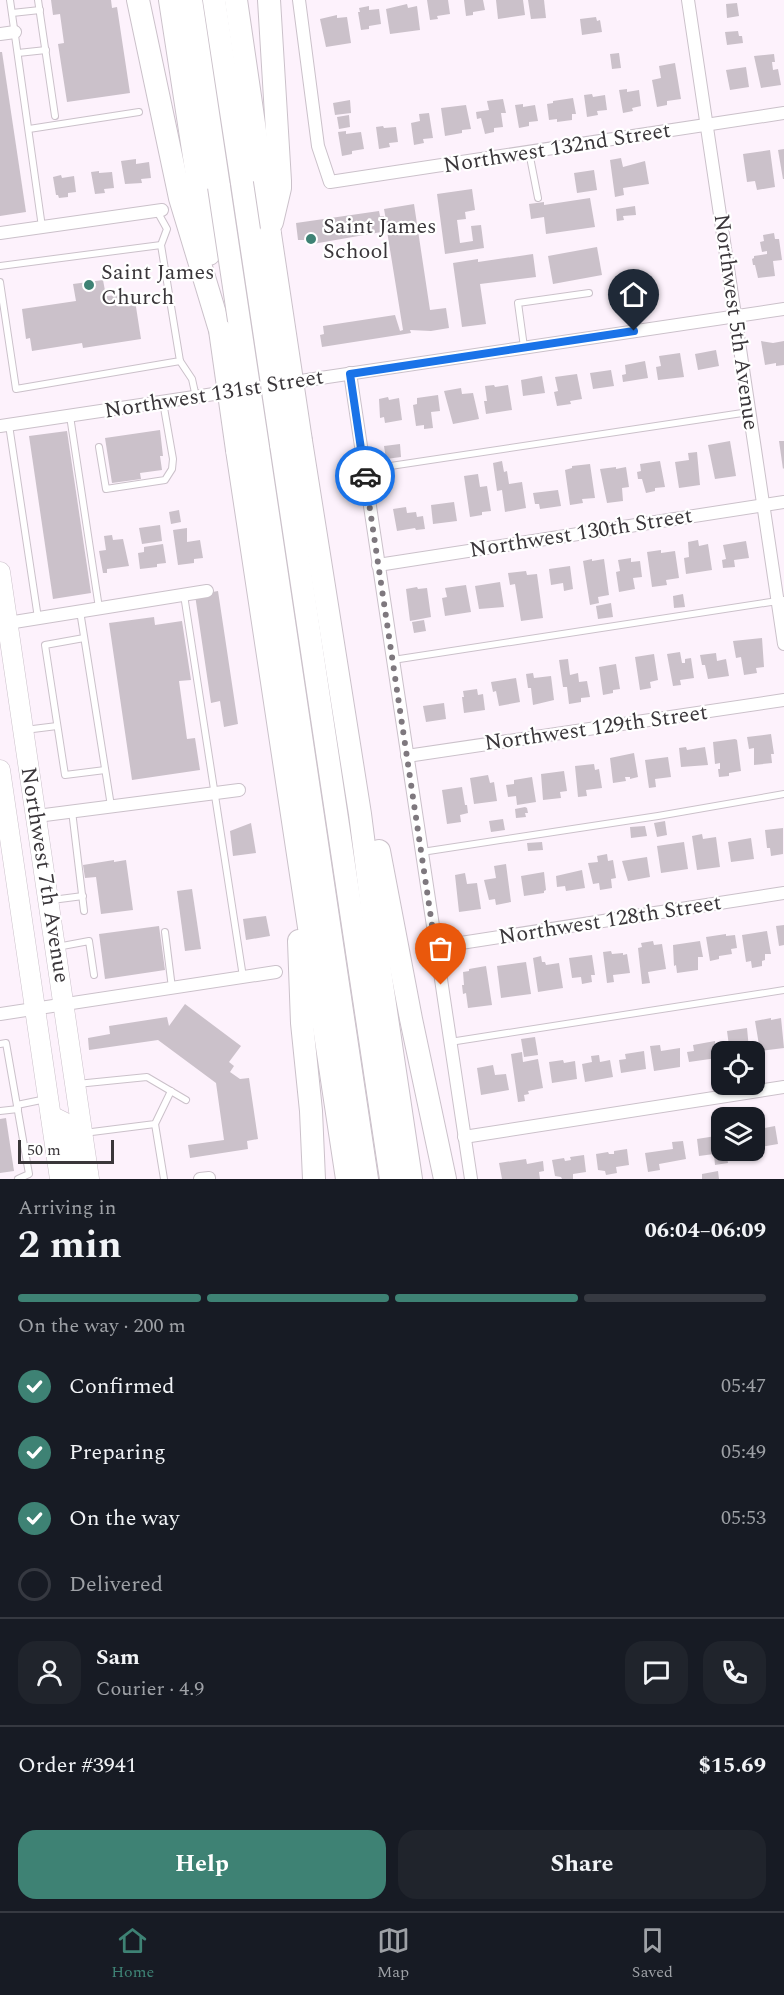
<!DOCTYPE html>
<html lang="en">
<head>
<meta charset="utf-8">
<style>
  body { margin:0; font-family:Spectral,serif; background:#20242c; color:#f1f3f6; height:100vh; display:flex; flex-direction:column; font-size:22px; white-space:nowrap }
  * { box-sizing:border-box; margin:0 }
  p { font-size:20px; color:#9ea1a6 }
  .icon { flex:none; width:33px; height:33px; fill:none; stroke:currentColor; stroke-width:2; stroke-linecap:round; stroke-linejoin:round }
  .map { position:relative; height:1179px; overflow:hidden }
  .details { display:flex; flex-direction:column; background:#171b24; flex:1 }
  .details>* { flex:none }
  .controls { position:absolute; left:711px; top:1041px; display:grid; gap:12px }
  .controls a { display:grid; place-items:center; width:54px; height:54px; border-radius:12px; background:#171b24; box-shadow:0 2px 4px #0004; font-size:30px }
  .scale { position:absolute; left:18px; bottom:15px; width:96px; box-sizing:border-box; padding-left:6px; border:3px solid #3a363a; border-top:0; font-size:16px; line-height:21px; white-space:nowrap; color:#3a363a; -webkit-text-stroke:4px #fff; paint-order:stroke }
  .pin { position:absolute; display:grid; place-items:center; width:51px; height:51px; color:#fff; margin:-62px -26px; border-radius:50% 50% 50% 0; rotate:-45deg; box-shadow:0 0 6px #0007 }
  .pin .icon { rotate:45deg }
  .courier { position:absolute; display:grid; place-items:center; width:60px; height:60px; margin:-30px; border:4px solid #1a73e8; border-radius:50%; background:#fff; color:#222; box-shadow:0 2px 8px #0007 }
  .headline em { font-style:normal; font-weight:700 }
  .headline div { display:flex; flex-direction:column-reverse }
  .headline { display:flex; align-items:center; justify-content:space-between; height:102px; padding:0 18px }
  h1 { font-size:39px; font-weight:700; line-height:45px }
  .bar { display:grid; grid-template-columns:repeat(4,1fr); gap:9px 6px; align-content:center; height:72px; padding:0 18px }
  .bar i { height:8px; border-radius:4px; background:#363941 }
  .bar .on { background:#3e8274 }
  .bar p { grid-column:span 4 }
  .line { display:flex; align-items:center; gap:15px; padding:0 18px; border-top:2px solid #363941 }
  .line div { flex:1 }
  .round { display:grid; place-items:center; flex:none; width:63px; height:63px; border-radius:18px; background:#20242c }
  ol { padding:0 18px; list-style:none }
  li { display:flex; align-items:center; gap:18px; height:66px }
  li p { margin-inline-start:auto }
  li .icon { padding:6px; border-radius:50%; background:#3e8274; color:#fff; stroke-width:4 }
  li:last-child { color:#9ea1a6 }
  li i { width:33px; height:33px; border:3px solid #363941; border-radius:50% }
  .button { display:flex; gap:12px; margin-top:auto; padding:12px 18px }
  .button a { flex:1; height:69px; border-radius:18px; background:#3e8274; color:#fff; font-size:24px; font-weight:700; line-height:69px; text-align:center }
  .button a+a { background:#20242c; color:#f1f3f6 }
  .tabs { display:flex; justify-content:space-around; align-items:center; height:84px; border-top:2px solid #363941; background:#171b24; font-size:16px; color:#9ea1a6 }
  .tabs a { display:grid; justify-items:center; gap:3px }
  .tabs .on { color:#3e8274 }
  .map>svg:first-child { display:block }
  .building { fill:#cbc1ca }
  .lines { fill:none; stroke-linecap:round; stroke-linejoin:round }
  .lane-casing { stroke:#cbc1ca; stroke-width:8 }
  .street-casing { stroke:#cbc1ca; stroke-width:14 }
  .primary-casing { stroke:#cbc1ca; stroke-width:21 }
  .highway-casing { stroke:#cbc1ca; stroke-width:24 }
  .lane { stroke:#fff; stroke-width:6 }
  .street { stroke:#fff; stroke-width:12 }
  .primary { stroke:#fff; stroke-width:20 }
  .highway { stroke:#fff; stroke-width:22 }
  .highway-bridge-casing { stroke:#cbc1ca; stroke-width:24; stroke-linecap:butt }
  .highway-bridge { stroke:#fff; stroke-width:22 }
  .done { stroke:#7e787e; stroke-width:6; stroke-dasharray:0 10.8 }
  .route { stroke:#1a73e8; stroke-width:8 }
  .poi-dot { fill:#3e8274; stroke:#fff; stroke-width:2 }
  .labels { text-anchor:middle; dominant-baseline:central; stroke-width:4.5; stroke-linejoin:round; paint-order:stroke }
  .street-label { font-size:22px; fill:#3a363a; stroke:#fff }
  .poi-label { font-size:22px; fill:#3a363a; stroke:#fff; text-anchor:start }
</style>
</head>
<body>
<div class="map">
<svg width="784" height="1179" viewBox="0 0 784 1179">
  <rect width="100%" height="100%" fill="#fdf2fc"/>
  <g class="building">
    <polygon points="51,0 111,0 112,8 117,7 130,93 67,102 58,44 64,43 60,14 53,15"/>
    <polygon points="427,0 448,0 450,14 437,16 438,19 430,20"/>
    <polygon points="464,0 483,0 485,10 473,12 473,15 466,16"/>
    <polygon points="496,0 523,0 525,15 498,19"/>
    <polygon points="528,0 544,0 546,18 531,19"/>
    <polygon points="737,3 739,16 727,18 726,4"/>
    <polygon points="407,4 408,8 417,6 420,30 390,34 386,9"/>
    <polygon points="369,6 369,10 379,9 381,24 369,26 369,29 361,30 358,12 360,12 359,8"/>
    <polygon points="337,15 337,18 347,17 351,43 326,47 320,19"/>
    <polygon points="596,17 597,21 600,20 602,32 582,35 580,19"/>
    <polygon points="738,31 739,36 742,36 743,43 727,45 725,32"/>
    <polygon points="0,52 2,52 26,212 0,216"/>
    <polygon points="619,53 621,68 612,69 610,54"/>
    <polygon points="774,54 775,62 772,62 773,70 778,69 781,85 761,88 754,56"/>
    <polygon points="675,63 681,99 667,101 667,105 657,107 652,80 661,78 659,66"/>
    <polygon points="746,67 749,87 730,90 726,70"/>
    <polygon points="627,89 627,92 639,90 641,106 632,108 633,111 623,113 619,90"/>
    <polygon points="592,94 593,97 605,95 607,110 597,111 598,115 587,117 584,95"/>
    <polygon points="573,98 576,114 572,114 572,120 557,122 557,119 549,120 547,104 553,103 553,101"/>
    <polygon points="503,99 506,113 501,113 503,127 494,128 494,132 485,134 481,118 477,119 476,112 489,110 487,101"/>
    <polygon points="350,100 351,113 335,115 333,103"/>
    <polygon points="523,104 523,107 535,105 538,121 529,122 529,126 519,128 515,105"/>
    <polygon points="466,105 471,129 462,130 462,133 445,136 441,108"/>
    <polygon points="429,113 433,138 423,139 424,143 414,145 411,123 420,121 419,114"/>
    <polygon points="349,115 350,127 339,129 337,117"/>
    <polygon points="383,126 384,128 396,127 398,142 389,143 390,147 379,149 376,127"/>
    <polygon points="346,131 346,134 361,132 364,149 352,151 352,154 342,156 338,132"/>
    <polygon points="784,149 784,179 783,179 778,150"/>
    <polygon points="770,150 775,187 757,190 755,181 747,182 743,154"/>
    <polygon points="621,158 623,167 645,161 649,184 623,188 624,195 615,197 610,160"/>
    <polygon points="136,159 136,164 149,162 151,178 141,179 142,183 125,184 121,161"/>
    <polygon points="594,170 597,190 577,193 574,173"/>
    <polygon points="99,171 99,173 112,172 114,188 104,189 105,193 95,194 91,172"/>
    <polygon points="61,175 62,178 74,176 76,192 68,193 68,197 59,198 58,195 56,195 53,177"/>
    <polygon points="472,189 475,210 465,212 466,219 457,220 460,243 473,241 471,226 481,225 484,248 445,254 437,194"/>
    <polygon points="590,198 595,227 546,234 544,217 531,219 529,204 544,202 544,205"/>
    <polygon points="414,204 430,310 446,308 449,328 431,331 410,330 411,333 322,347 320,335 324,334 323,326 395,315 400,331 403,330 387,231 307,245 306,240 298,240 296,223 379,211 380,216 384,216 387,226 384,209"/>
    <polygon points="635,206 636,215 623,216 624,220 617,221 616,209"/>
    <polygon points="774,233 775,239 779,239 782,260 773,261 775,276 758,278 755,265 753,265 752,259 754,258 754,256 767,254 767,251 762,252 760,242 764,241 763,235"/>
    <polygon points="597,247 602,275 553,284 548,256"/>
    <polygon points="533,254 536,277 480,284 486,324 462,327 453,263 478,259 478,262"/>
    <polygon points="103,280 106,296 134,294 141,339 83,348 82,343 32,351 30,338 26,339 22,309 76,301 73,284"/>
    <polygon points="761,341 773,343 784,341 784,365 776,366 776,363 765,365"/>
    <polygon points="716,350 719,366 698,370 695,354"/>
    <polygon points="680,353 684,377 658,380 656,367 661,366 659,356"/>
    <polygon points="645,361 648,378 623,382 622,375 626,374 625,365"/>
    <polygon points="611,370 614,386 593,389 590,373"/>
    <polygon points="577,374 582,399 570,401 571,404 557,406 554,392 558,391 555,377"/>
    <polygon points="542,376 545,393 523,396 521,380"/>
    <polygon points="494,385 495,387 508,385 512,410 486,414 484,401 487,401 485,386"/>
    <polygon points="461,388 462,394 473,393 479,419 453,424 444,391"/>
    <polygon points="438,395 440,411 431,412 433,428 424,429 424,425 416,426 413,405 417,404 417,398"/>
    <polygon points="388,397 389,400 399,398 402,420 385,423 384,417 380,418 379,399"/>
    <polygon points="160,430 163,456 160,456 162,470 140,473 141,479 112,483 105,438"/>
    <polygon points="67,431 91,593 53,599 29,436"/>
    <polygon points="730,441 736,476 715,479 708,445"/>
    <polygon points="779,441 784,441 784,468 783,469"/>
    <polygon points="400,444 401,457 386,459 384,446"/>
    <polygon points="697,452 700,485 679,488 675,462 689,460 688,453"/>
    <polygon points="502,461 504,472 507,471 509,484 522,482 526,508 505,512 502,490 497,491 493,463"/>
    <polygon points="660,461 665,487 655,488 655,491 646,493 642,479 638,479 637,472 641,471 640,464"/>
    <polygon points="590,464 595,498 582,499 583,503 570,505 565,470 572,468 572,466"/>
    <polygon points="616,467 616,469 626,467 629,487 622,488 623,501 607,503 600,469"/>
    <polygon points="478,474 480,487 487,486 491,511 482,512 482,515 470,517 464,476"/>
    <polygon points="558,490 561,506 540,509 539,504 535,504 533,493"/>
    <polygon points="454,502 457,521 433,524 431,505"/>
    <polygon points="406,507 407,513 416,512 417,517 423,516 425,529 416,530 415,528 397,531 393,509"/>
    <polygon points="179,510 181,522 171,524 169,512"/>
    <polygon points="160,525 162,541 142,544 139,528"/>
    <polygon points="187,528 187,542 200,540 203,558 194,559 194,563 178,565 173,530"/>
    <polygon points="112,535 113,540 123,539 129,566 107,569 107,573 103,573 99,551 106,550 104,536"/>
    <polygon points="698,540 699,546 708,544 712,570 686,574 684,558 689,557 688,542"/>
    <polygon points="746,541 749,558 734,560 735,567 723,568 722,560 726,559 723,545"/>
    <polygon points="163,544 166,563 157,564 157,567 140,569 138,553 144,552 144,547"/>
    <polygon points="661,550 661,553 675,551 679,578 666,580 667,585 652,587 647,552"/>
    <polygon points="631,558 631,562 640,561 642,577 633,578 635,589 619,592 616,572 620,571 618,560"/>
    <polygon points="592,559 592,561 604,559 609,595 598,597 599,603 590,605 583,561"/>
    <polygon points="570,566 573,589 564,591 563,583 551,585 549,569"/>
    <polygon points="526,571 527,575 537,574 543,618 521,621 515,584 510,585 508,573"/>
    <polygon points="500,582 504,607 479,609 475,586"/>
    <polygon points="466,585 471,612 445,616 442,598 447,597 445,588"/>
    <polygon points="417,587 418,589 427,588 431,617 410,621 406,589"/>
    <polygon points="218,591 238,724 224,727 220,701 211,703 195,595"/>
    <polygon points="683,594 685,607 674,608 673,596"/>
    <polygon points="611,603 613,617 598,619 596,606"/>
    <polygon points="154,617 155,625 182,621 191,680 179,681 187,739 195,738 200,770 132,780 109,623"/>
    <polygon points="424,620 426,631 414,633 412,622"/>
    <polygon points="762,638 764,667 756,668 757,673 744,675 741,657 736,658 733,641"/>
    <polygon points="680,652 682,663 685,663 685,659 691,658 694,678 680,680 681,685 673,686 667,654"/>
    <polygon points="716,653 717,661 726,659 729,676 708,679 705,665 702,665 700,655"/>
    <polygon points="654,654 658,680 650,682 651,688 640,690 635,657"/>
    <polygon points="568,659 570,675 578,673 579,682 587,681 590,697 581,698 581,702 569,704 567,687 563,687 559,660"/>
    <polygon points="616,664 620,689 613,690 613,693 603,695 599,667"/>
    <polygon points="533,673 534,678 551,676 554,700 533,705 531,688 528,688 526,674"/>
    <polygon points="516,678 520,702 499,706 496,691 493,692 491,682"/>
    <polygon points="477,689 478,695 483,694 485,710 464,713 462,697 464,697 463,691"/>
    <polygon points="444,703 446,719 426,722 423,706"/>
    <polygon points="771,734 774,754 771,754 772,763 754,765 754,748 749,749 747,737"/>
    <polygon points="735,739 737,740 741,771 729,773 729,776 719,777 718,769 720,769 720,763 715,764 713,742"/>
    <polygon points="686,747 687,750 705,747 708,765 681,767 679,748"/>
    <polygon points="634,753 638,777 630,779 630,777 625,777 626,781 613,783 610,758"/>
    <polygon points="668,757 671,777 655,779 656,787 649,788 645,760"/>
    <polygon points="594,764 595,770 599,769 602,788 586,790 587,796 578,797 575,766"/>
    <polygon points="564,771 567,791 560,792 561,798 543,800 541,774"/>
    <polygon points="488,775 490,783 494,782 497,801 474,804 470,778"/>
    <polygon points="532,777 536,802 517,805 516,796 508,797 506,785 514,784 514,780"/>
    <polygon points="462,787 465,805 467,805 468,813 460,815 461,822 447,824 442,790"/>
    <polygon points="525,807 527,808 528,813 525,813 526,817 516,818 515,809"/>
    <polygon points="503,819 505,830 491,832 489,821"/>
    <polygon points="665,821 667,835 657,837 654,823"/>
    <polygon points="251,823 256,853 233,856 230,831"/>
    <polygon points="645,826 647,836 631,838 630,827"/>
    <polygon points="783,828 783,854 771,856 770,848 767,848 765,830"/>
    <polygon points="702,834 703,839 716,837 720,867 697,870 692,836"/>
    <polygon points="751,838 754,859 731,862 728,842"/>
    <polygon points="542,842 543,850 528,851 527,843"/>
    <polygon points="684,842 688,869 661,873 657,846"/>
    <polygon points="607,854 608,861 613,860 616,878 611,879 612,888 600,890 599,883 593,884 588,863 598,862 597,856"/>
    <polygon points="647,857 650,877 628,881 622,861"/>
    <polygon points="114,860 114,862 126,860 133,910 101,914 96,877 85,878 83,865"/>
    <polygon points="506,864 511,902 496,905 495,899 489,900 484,880 496,878 494,866"/>
    <polygon points="582,870 585,888 566,891 565,886 557,887 556,876"/>
    <polygon points="544,872 546,890 544,891 544,893 524,896 521,876"/>
    <polygon points="465,873 467,884 477,883 481,909 459,912 455,875"/>
    <polygon points="192,889 201,949 185,951 177,891"/>
    <polygon points="266,916 270,936 246,940 243,919"/>
    <polygon points="784,925 784,945 779,946 776,926"/>
    <polygon points="159,926 165,970 105,979 99,934"/>
    <polygon points="767,931 771,954 765,954 765,960 762,961 762,966 752,968 751,961 746,962 742,935"/>
    <polygon points="726,934 726,936 735,935 737,948 731,949 732,954 719,956 719,959 710,961 706,937"/>
    <polygon points="653,941 654,945 662,944 666,969 648,972 650,983 642,984 638,948 642,947 641,943"/>
    <polygon points="700,941 703,957 698,957 698,970 677,973 676,965 674,966 673,945"/>
    <polygon points="611,951 612,954 623,953 623,955 627,954 630,973 613,975 614,982 607,983 603,952"/>
    <polygon points="592,955 595,975 591,975 592,982 582,984 581,977 572,978 569,958"/>
    <polygon points="541,956 542,962 545,962 546,965 559,963 563,988 538,992 533,958"/>
    <polygon points="526,962 531,994 501,998 497,966"/>
    <polygon points="486,966 492,1005 468,1008 466,993 463,994 462,985 464,985 463,972 469,971 469,969"/>
    <polygon points="185,1004 241,1046 229,1062 234,1066 230,1072 240,1079 249,1078 258,1139 247,1141 248,1149 190,1158 188,1145 224,1140 216,1083 158,1040 89,1050 88,1038 110,1034 109,1026 167,1017 169,1026"/>
    <polygon points="771,1018 771,1020 781,1018 784,1048 760,1051 755,1021"/>
    <polygon points="747,1028 749,1049 724,1052 723,1047 729,1046 727,1031"/>
    <polygon points="535,1037 538,1055 524,1057 521,1039"/>
    <polygon points="715,1041 717,1058 689,1062 687,1052 694,1051 693,1045"/>
    <polygon points="660,1045 661,1051 680,1048 680,1067 654,1071 650,1046"/>
    <polygon points="644,1051 646,1069 621,1073 619,1060 626,1059 625,1054"/>
    <polygon points="522,1052 523,1062 538,1059 543,1088 528,1091 529,1094 524,1095 525,1101 518,1102 511,1054"/>
    <polygon points="599,1055 600,1062 610,1060 613,1077 585,1082 582,1064 592,1062 591,1056"/>
    <polygon points="563,1060 564,1063 575,1061 577,1079 552,1083 549,1062"/>
    <polygon points="493,1065 495,1075 506,1074 509,1090 481,1095 477,1068"/>
    <polygon points="6,1118 14,1171 0,1173 0,1119"/>
    <polygon points="775,1126 778,1144 754,1148 754,1130"/>
    <polygon points="722,1135 722,1150 726,1150 728,1163 715,1165 714,1154 699,1156 697,1139"/>
    <polygon points="683,1141 686,1159 659,1164 660,1170 648,1172 645,1153 673,1149 672,1142"/>
    <polygon points="627,1149 629,1165 616,1167 617,1173 606,1175 605,1171 598,1170 596,1154 608,1152 609,1154 614,1154 614,1151"/>
    <polygon points="584,1155 586,1172 573,1174 573,1179 562,1179 561,1177 555,1176 552,1160 564,1158 565,1161 571,1160 570,1157"/>
    <polygon points="526,1159 527,1164 543,1161 544,1171 539,1172 540,1179 502,1179 499,1163"/>
    <polygon points="718,1171 719,1179 702,1179 702,1174"/>
  </g>
  <g class="lines">
    <g class="lane-casing">
      <g id="lane">
        <polyline points="10,0 42,227"/>
        <polyline points="38,0 55,116"/>
        <polyline points="12,13 40,10"/>
        <polyline points="18,53 46,50"/>
        <polyline points="29,129 139,112"/>
        <polyline points="529,152 538,198"/>
        <polyline points="0,266 161,245"/>
        <polyline points="0,282 16,389 180,361 161,245 167,229 157,211"/>
        <polyline points="524,347 518,303 589,293"/>
        <polyline points="180,361 192,379 196,397"/>
        <polyline points="70,416 99,608"/>
        <polyline points="9,425 38,618"/>
        <polyline points="99,447 106,489 165,480 172,469 173,459 163,402"/>
        <polyline points="364,470 749,412"/>
        <polyline points="184,595 243,977"/>
        <polyline points="80,611 111,806"/>
        <polyline points="84,638 45,645 65,775 105,770"/>
        <polyline points="393,660 784,600"/>
        <polyline points="25,730 57,726"/>
        <polyline points="72,811 84,911"/>
        <polyline points="422,852 658,816 784,794"/>
        <polyline points="52,900 83,896"/>
        <polyline points="165,932 172,988"/>
        <polyline points="57,947 89,941 94,975"/>
        <polyline points="450,1042 784,990"/>
        <polyline points="0,1044 6,1043 29,1174 18,1179"/>
        <polyline points="77,1084 147,1077 186,1100"/>
        <polyline points="17,1105 46,1099"/>
        <polyline points="0,1111 18,1109"/>
        <polyline points="155,1124 164,1179"/>
        <polyline points="84,1133 155,1124 171,1091"/>
      </g>
    </g>
    <g class="street-casing">
      <g id="street">
        <polyline points="299,0 318,146 330,182 784,113"/>
        <polyline points="688,0 784,644"/>
        <polyline points="0,34 15,32"/>
        <polyline points="0,233 162,210"/>
        <polyline points="350,373 471,1179"/>
        <polyline points="287,383 784,309"/>
        <polyline points="0,426 234,391"/>
        <polyline points="378,565 784,502"/>
        <polyline points="8,623 207,591"/>
        <polyline points="407,756 784,700"/>
        <polyline points="37,816 239,790"/>
        <polyline points="435,947 784,893"/>
        <polyline points="0,1014 276,972"/>
        <polyline points="464,1137 784,1087"/>
        <polyline points="200,1179 209,1178"/>
      </g>
    </g>
    <g class="primary-casing">
      <g id="primary">
        <polyline points="0,572 89,1179"/>
        <polyline points="0,770 60,1179"/>
        <polyline points="51,1116 65,1123 70,1156 78,1179"/>
      </g>
    </g>
    <g class="highway-casing">
      <g id="highway">
        <polyline points="138,0 180,198 220,330"/>
        <polyline points="170,0 209,254"/>
        <polyline points="191,0 219,187"/>
        <polyline points="214,0 242,183"/>
        <polyline points="236,0 270,234"/>
        <polyline points="269,0 280,181 280,188 272,222"/>
        <polyline points="301,441 360,814 380,971 411,1179"/>
        <polyline points="281,444 391,1179"/>
        <polyline points="258,447 367,1179"/>
        <polyline points="237,450 347,1179"/>
        <polyline points="379,851 411,1019 445,1179"/>
        <polyline points="299,941 302,1023 311,1111 314,1179"/>
      </g>
    </g>
    <use href="#lane" class="lane"/>
    <use href="#street" class="street"/>
    <use href="#primary" class="primary"/>
    <use href="#highway" class="highway"/>
    <g class="highway-bridge-casing">
      <g id="highway-bridge">
        <polyline points="242,183 281,444"/>
        <polyline points="219,187 258,447"/>
        <polyline points="270,234 301,441"/>
        <polyline points="220,330 237,450"/>
      </g>
    </g>
    <use href="#highway-bridge" class="highway-bridge"/>
  </g>
  <g class="lines">
    <polyline class="done" points="365,476 441,985"/>
    <polyline class="route" points="365,476 350,374 634,331"/>
  </g>
  <g class="poi-dot">
    <circle cx="311" cy="239" r="6"/>
    <circle cx="89" cy="285" r="6"/>
  </g>
  <g class="labels">
    <g class="street-label">
      <text transform="translate(557 148) rotate(-9)">Northwest 132nd Street</text>
      <text transform="translate(736 322) rotate(82)">Northwest 5th Avenue</text>
      <text transform="translate(214 394) rotate(-9)">Northwest 131st Street</text>
      <text transform="translate(581 533) rotate(-9)">Northwest 130th Street</text>
      <text transform="translate(596 728) rotate(-8)">Northwest 129th Street</text>
      <text transform="translate(45 875) rotate(81)">Northwest 7th Avenue</text>
      <text transform="translate(610 920) rotate(-9)">Northwest 128th Street</text>
    </g>
    <g class="poi-label">
      <text x="323" y="226">Saint James<tspan x="323" dy="25">School</tspan></text>
      <text x="101" y="272">Saint James<tspan x="101" dy="25">Church</tspan></text>
    </g>
  </g>
</svg>
<div class="controls">
<a><svg class="icon" aria-label="locate" viewBox="0 0 24 24"><circle cx="12" cy="12" r="6"/><path d="M12 2v4M12 18v4M2 12h4M18 12h4"/></svg></a>
<a><svg class="icon" aria-label="layers" viewBox="0 0 24 24"><path d="M12 4l9 5-9 5-9-5zM3 14l9 5 9-5"/></svg></a>
</div>
<div class="scale">50 m</div>
<div class="pin" style="left:441px;top:985px;background:#ea580c"><svg class="icon" aria-label="bag" viewBox="0 0 24 24"><path d="M5 8h14l-1 12H6zM9 8a3 3 0 0 1 6 0"/></svg></div>
<div class="pin" style="left:634px;top:331px;background:#1f2937"><svg class="icon" aria-label="home" viewBox="0 0 24 24"><path d="M3 11l9-7 9 7M6 9v11h12V9"/></svg></div>
<div class="courier" style="left:365px;top:476px"><svg class="icon" aria-label="car" viewBox="0 0 24 24"><path d="M5 17H2v-5l4-1 3-4h7l3 4 3 1v5h-3M9 17h6M6 11h13"/><circle cx="7" cy="17" r="2"/><circle cx="17" cy="17" r="2"/></svg></div>
</div>
<section class="details">
<div class="headline"><div><h1>2 min</h1><p>Arriving in</p></div><em>06:04–06:09</em></div>
<div class="bar"><i class="on"></i><i class="on"></i><i class="on"></i><i></i><p>On the way · 200 m</p></div>
<ol>
<li><svg class="icon" aria-label="check" viewBox="0 0 24 24"><path d="M5 12l5 5 9-10"/></svg>Confirmed<p>05:47</p></li>
<li><svg class="icon" aria-label="check" viewBox="0 0 24 24"><path d="M5 12l5 5 9-10"/></svg>Preparing<p>05:49</p></li>
<li><svg class="icon" aria-label="check" viewBox="0 0 24 24"><path d="M5 12l5 5 9-10"/></svg>On the way<p>05:53</p></li>
<li><i></i>Delivered</li>
</ol>
<div class="line" style="height:108px"><a class="round"><svg class="icon" aria-label="person" viewBox="0 0 24 24"><circle cx="12" cy="8" r="4"/><path d="M4 21q1-7 8-7t8 7"/></svg></a><div><b>Sam</b><p>Courier · 4.9</p></div><a class="round"><svg class="icon" aria-label="chat" viewBox="0 0 24 24"><path d="M4 5h16v11H9l-5 4z"/></svg></a><a class="round"><svg class="icon" aria-label="phone" viewBox="0 0 24 24"><path d="M5 4h4l2 5-3 2q2 4 5 5l2-3 5 2v4C11 20 4 13 5 4z"/></svg></a></div>
<div class="line" style="height:78px"><div>Order #3941</div><b>$15.69</b></div>
<div class="button"><a>Help</a><a>Share</a></div>
</section>
<nav class="tabs">
<a class="on"><svg class="icon" aria-label="home" viewBox="0 0 24 24"><path d="M3 11l9-7 9 7M6 9v11h12V9"/></svg>Home</a>
<a><svg class="icon" aria-label="map" viewBox="0 0 24 24"><path d="M3 6l6-2 6 2 6-2v14l-6 2-6-2-6 2zM9 4v14M15 6v14"/></svg>Map</a>
<a><svg class="icon" aria-label="saved" viewBox="0 0 24 24"><path d="M7 4h10v16l-5-4-5 4z"/></svg>Saved</a>
</nav>
</body>
</html>
